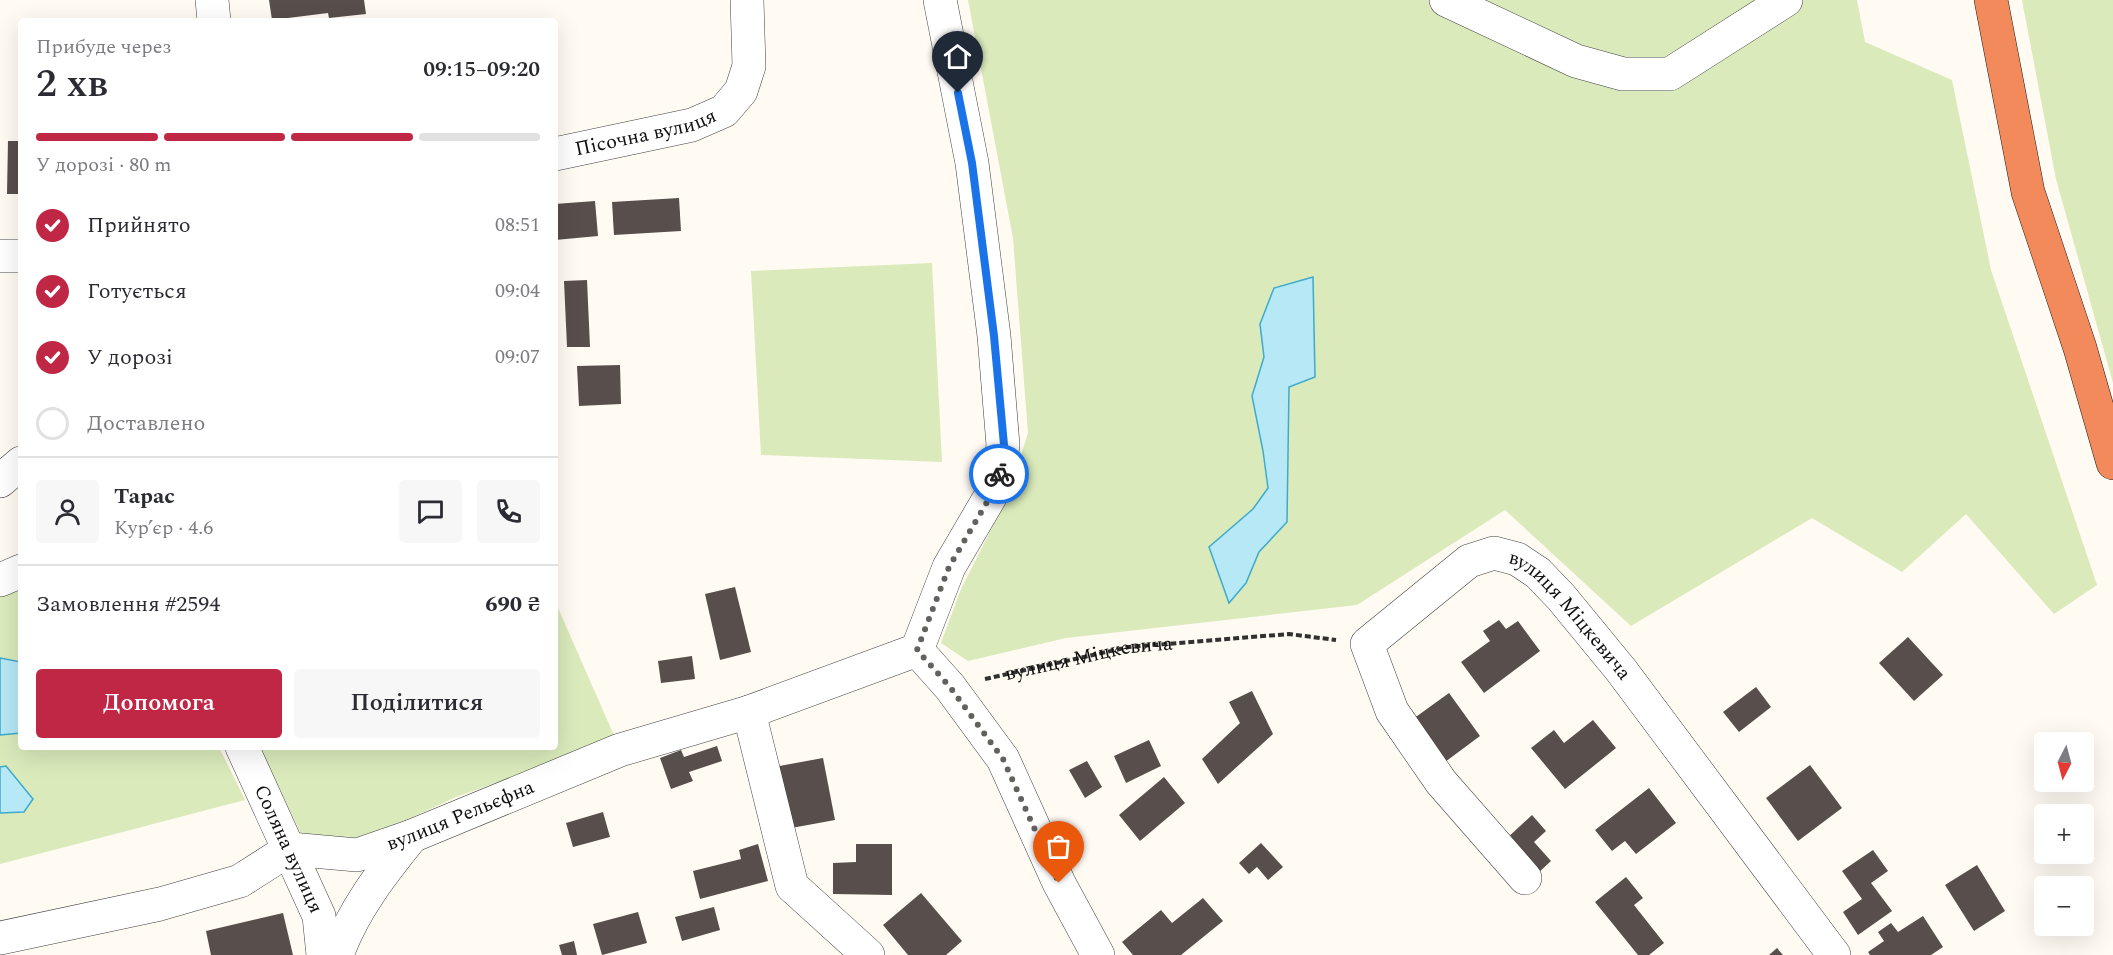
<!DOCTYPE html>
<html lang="uk">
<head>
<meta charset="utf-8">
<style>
  body { margin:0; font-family:Spectral,serif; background:#f7f7f7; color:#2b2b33; height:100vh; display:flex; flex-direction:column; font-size:22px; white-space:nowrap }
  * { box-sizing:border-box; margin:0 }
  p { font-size:20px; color:#7c7c81 }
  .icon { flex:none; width:33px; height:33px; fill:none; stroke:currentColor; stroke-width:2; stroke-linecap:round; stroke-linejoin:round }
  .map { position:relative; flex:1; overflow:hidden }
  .panel { position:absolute; left:18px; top:18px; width:540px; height:732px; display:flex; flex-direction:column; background:#fff; border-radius:6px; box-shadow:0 6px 24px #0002 }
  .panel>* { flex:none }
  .needle { width:39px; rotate:186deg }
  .controls { position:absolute; left:2034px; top:732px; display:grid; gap:12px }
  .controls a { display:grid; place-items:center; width:60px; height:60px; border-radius:6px; background:#fff; box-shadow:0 6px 24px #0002; font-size:30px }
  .pin { position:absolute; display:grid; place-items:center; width:51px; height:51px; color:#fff; margin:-62px -26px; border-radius:50% 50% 50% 0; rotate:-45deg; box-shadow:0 0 6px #0007 }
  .pin .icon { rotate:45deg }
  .courier { position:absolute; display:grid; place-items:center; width:60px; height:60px; margin:-30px; border:4px solid #1a73e8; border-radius:50%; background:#fff; color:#222; box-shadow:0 2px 8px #0007 }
  .head em { font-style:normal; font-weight:600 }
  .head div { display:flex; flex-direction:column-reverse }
  .head { display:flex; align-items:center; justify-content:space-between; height:102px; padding:0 18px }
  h1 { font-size:39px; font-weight:600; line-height:45px }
  .bar { display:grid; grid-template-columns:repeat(4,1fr); gap:9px 6px; align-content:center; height:72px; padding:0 18px }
  .bar i { height:8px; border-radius:4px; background:#e1e1e2 }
  .bar .current { background:#c02745 }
  .bar p { grid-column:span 4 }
  .line { display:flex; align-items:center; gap:15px; padding:0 18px; border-top:2px solid #e1e1e2 }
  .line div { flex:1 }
  .round { display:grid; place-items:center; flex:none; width:63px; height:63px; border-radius:6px; background:#f7f7f7 }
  ol { padding:0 18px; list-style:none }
  li { display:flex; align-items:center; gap:18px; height:66px }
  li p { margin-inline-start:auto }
  li .icon { padding:6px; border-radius:50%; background:#c02745; color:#fff; stroke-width:4 }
  li:last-child { color:#7c7c81 }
  li i { width:33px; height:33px; border:3px solid #e1e1e2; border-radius:50% }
  .button { display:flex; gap:12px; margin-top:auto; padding:12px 18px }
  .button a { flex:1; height:69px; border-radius:6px; background:#c02745; color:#fff; font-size:24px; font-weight:600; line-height:69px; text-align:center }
  .button a+a { background:#f7f7f7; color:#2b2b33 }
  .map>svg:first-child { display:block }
  .green { fill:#daeabb }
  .water { fill:#b6e8f6; stroke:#3eaacd; stroke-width:1.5 }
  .building { fill:#584e4c }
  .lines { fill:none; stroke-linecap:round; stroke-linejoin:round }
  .minor-casing { stroke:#424242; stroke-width:34 }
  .highway-casing { stroke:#202020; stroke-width:34 }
  .path { stroke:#313131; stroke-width:4; stroke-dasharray:6 3; stroke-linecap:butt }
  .minor { stroke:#fff; stroke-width:33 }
  .highway { stroke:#f38a5b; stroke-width:33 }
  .done { stroke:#63615e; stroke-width:6; stroke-dasharray:0 10.8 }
  .route { stroke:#1a73e8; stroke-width:8 }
  .labels { text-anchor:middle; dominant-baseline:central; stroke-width:6; stroke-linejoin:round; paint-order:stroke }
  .street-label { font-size:20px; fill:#0f0f0f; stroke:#fff }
</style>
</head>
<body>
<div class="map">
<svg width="2113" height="955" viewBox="0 0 2113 955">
  <rect width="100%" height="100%" fill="#fffaf2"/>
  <g class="green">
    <polygon points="968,0 1857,0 1865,42 1952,80 1991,270 2097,585 2054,614 1966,514 1902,572 1812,518 1631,626 1505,510 1357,605 1066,638 968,661 941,643 961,589 1008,496 1028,433 1013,238"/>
    <polygon points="2022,0 2113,0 2113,383 2056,179"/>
    <polygon points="932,263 942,462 761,455 751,271"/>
    <polygon points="21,581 21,747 219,747 245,800 0,864 0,588"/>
    <polygon points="555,601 616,740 456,797 358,843 301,834 260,747 555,747"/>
  </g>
  <g class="water">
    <polygon points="1313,277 1315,377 1289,387 1287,522 1259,552 1246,583 1229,603 1209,547 1253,509 1268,488 1263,451 1252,396 1264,357 1260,324 1274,288"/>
    <polygon points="0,658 21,662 21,733 0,735"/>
    <polygon points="6,766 33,799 24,812 0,813 0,767"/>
  </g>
  <g class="building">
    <polygon points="269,0 364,0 366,14 329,18 328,13 272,20"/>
    <polygon points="8,141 21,141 21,194 7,194"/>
    <polygon points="679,198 681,231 614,235 612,202"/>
    <polygon points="595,201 598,236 555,240 555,204"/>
    <polygon points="587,280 590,347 567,347 564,281"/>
    <polygon points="620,365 621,404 579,406 577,366"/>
    <polygon points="735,587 751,652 720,660 705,594"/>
    <polygon points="1499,620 1506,629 1518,621 1540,651 1484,693 1461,662 1490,641 1483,631"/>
    <polygon points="1908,637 1943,675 1914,701 1879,663"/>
    <polygon points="692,656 695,679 661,683 658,661"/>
    <polygon points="1756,687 1771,707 1739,732 1723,712"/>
    <polygon points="1252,691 1273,734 1218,784 1202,759 1240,723 1229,702"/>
    <polygon points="1449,693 1480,736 1445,762 1413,719"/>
    <polygon points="1593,720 1616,748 1565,789 1531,748 1554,730 1564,743"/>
    <polygon points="1149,740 1161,766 1126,783 1114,756"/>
    <polygon points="717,746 722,761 689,772 693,781 671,789 660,758 681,750 684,757"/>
    <polygon points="823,758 835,820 786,829 774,767"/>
    <polygon points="1087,761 1102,787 1085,798 1069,770"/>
    <polygon points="1810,765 1842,808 1798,841 1766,798"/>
    <polygon points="1164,777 1185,803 1140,841 1119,815"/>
    <polygon points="1649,788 1676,823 1636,854 1625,841 1612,851 1595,830"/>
    <polygon points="603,812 610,837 573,847 566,823"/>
    <polygon points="1532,815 1546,831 1534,842 1551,861 1537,874 1505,840"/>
    <polygon points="1261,843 1283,867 1268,880 1257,867 1249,874 1239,863"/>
    <polygon points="758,844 768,881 700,899 693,871 741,859 739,850"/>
    <polygon points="856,844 892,844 892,895 833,894 833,863 856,862"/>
    <polygon points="1873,850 1888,871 1871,883 1892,911 1858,935 1843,912 1862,899 1842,871"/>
    <polygon points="1977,865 2005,911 1974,931 1945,885"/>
    <polygon points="1626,877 1643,898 1634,905 1664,943 1649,955 1638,955 1595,902"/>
    <polygon points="921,893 962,941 946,955 908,955 883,925"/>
    <polygon points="1203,898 1223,921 1181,955 1133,955 1122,942 1161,910 1172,923"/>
    <polygon points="714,907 720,930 682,941 675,917"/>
    <polygon points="638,912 647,943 602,955 593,924"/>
    <polygon points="283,913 293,955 211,955 206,931"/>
    <polygon points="1923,916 1943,947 1931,955 1870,955 1868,952 1884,941 1878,932 1891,923 1898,932"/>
    <polygon points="574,941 577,955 562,955 559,945"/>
    <polygon points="1777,948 1783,955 1769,955"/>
  </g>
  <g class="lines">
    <g class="minor-casing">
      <g id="minor">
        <polyline points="212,0 214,21"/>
        <polyline points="940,0 972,163 994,336 1003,445 997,485 949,567 917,650 950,687 1003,759 1059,883 1098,955"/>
        <polyline points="1446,0 1576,61 1623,74 1670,74 1786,0"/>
        <path id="s2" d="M 555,154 L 692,125 L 724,111 L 741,91 L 749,66 L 747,0"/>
        <polyline points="0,256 21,256"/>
        <polyline points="0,481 21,463"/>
        <polyline points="0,580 21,571"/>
        <polyline points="749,712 792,886 868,955"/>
        <path id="s3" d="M 242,747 L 319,916 L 323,955"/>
        <path id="s4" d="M 1525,878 L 1441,782 L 1392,711 L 1367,644 L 1469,561 L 1494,553 L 1517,559 L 1538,573 L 1561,597 L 1621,670 L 1834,955"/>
        <path id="s5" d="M 0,938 L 160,904 L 240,881 L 290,849 L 357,855 L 412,836 L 620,750 L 749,712 L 917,650"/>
        <path d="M 337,955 C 353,910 382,873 412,836"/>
      </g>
    </g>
    <g class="highway-casing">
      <polyline id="highway" points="1991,0 2028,192 2080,348 2113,463"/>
    </g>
    <path class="path" id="s1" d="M 985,679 L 1129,647 L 1289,634 L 1336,640"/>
    <use href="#minor" class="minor"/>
    <use href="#highway" class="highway"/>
  </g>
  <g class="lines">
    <polyline class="done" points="999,474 997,485 949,567 917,650 950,687 1003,759 1059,883"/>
    <polyline class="route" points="958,93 972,163 994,336 1004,445 999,474"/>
  </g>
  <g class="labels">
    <g class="street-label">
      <text stroke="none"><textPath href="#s2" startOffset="93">Пісочна вулиця</textPath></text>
      <text stroke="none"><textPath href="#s4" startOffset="544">вулиця Міцкевича</textPath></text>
      <text stroke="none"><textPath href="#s1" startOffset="106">вулиця Міцкевича</textPath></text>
      <text stroke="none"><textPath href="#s5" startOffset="484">вулиця Рельєфна</textPath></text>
      <text stroke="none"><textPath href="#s3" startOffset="112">Соляна вулиця</textPath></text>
    </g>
  </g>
</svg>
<div class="controls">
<a><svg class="needle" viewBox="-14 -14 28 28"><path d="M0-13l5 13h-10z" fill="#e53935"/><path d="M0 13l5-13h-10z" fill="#7c7c81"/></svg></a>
<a>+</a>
<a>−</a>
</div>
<div class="pin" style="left:1059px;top:883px;background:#ea580c"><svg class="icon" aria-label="bag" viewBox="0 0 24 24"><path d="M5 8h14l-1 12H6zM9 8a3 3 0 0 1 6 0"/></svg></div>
<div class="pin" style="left:958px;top:93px;background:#1f2937"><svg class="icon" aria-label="home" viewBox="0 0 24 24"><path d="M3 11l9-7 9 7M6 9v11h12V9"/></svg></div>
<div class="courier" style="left:999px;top:474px"><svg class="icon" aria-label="bike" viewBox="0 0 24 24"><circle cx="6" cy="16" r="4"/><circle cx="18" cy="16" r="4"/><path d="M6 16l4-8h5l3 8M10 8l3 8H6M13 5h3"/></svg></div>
<section class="panel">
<div class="head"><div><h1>2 хв</h1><p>Прибуде через</p></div><em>09:15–09:20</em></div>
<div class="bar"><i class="current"></i><i class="current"></i><i class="current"></i><i></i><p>У дорозі · 80 m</p></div>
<ol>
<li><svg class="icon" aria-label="check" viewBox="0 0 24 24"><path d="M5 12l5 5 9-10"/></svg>Прийнято<p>08:51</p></li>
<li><svg class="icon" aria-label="check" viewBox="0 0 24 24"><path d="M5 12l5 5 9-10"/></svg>Готується<p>09:04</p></li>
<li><svg class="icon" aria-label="check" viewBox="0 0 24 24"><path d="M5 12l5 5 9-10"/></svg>У дорозі<p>09:07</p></li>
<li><i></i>Доставлено</li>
</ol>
<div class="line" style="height:108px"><a class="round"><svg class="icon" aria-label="person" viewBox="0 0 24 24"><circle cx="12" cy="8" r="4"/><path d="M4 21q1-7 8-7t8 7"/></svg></a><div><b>Тарас</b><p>Кур’єр · 4.6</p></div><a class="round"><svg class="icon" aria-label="chat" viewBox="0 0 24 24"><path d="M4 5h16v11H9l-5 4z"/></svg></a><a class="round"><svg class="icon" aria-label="phone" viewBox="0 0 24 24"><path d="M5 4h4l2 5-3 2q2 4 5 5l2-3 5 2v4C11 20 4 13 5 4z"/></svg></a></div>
<div class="line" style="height:78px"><div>Замовлення #2594</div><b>690 ₴</b></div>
<div class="button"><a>Допомога</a><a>Поділитися</a></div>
</section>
</div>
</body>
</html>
